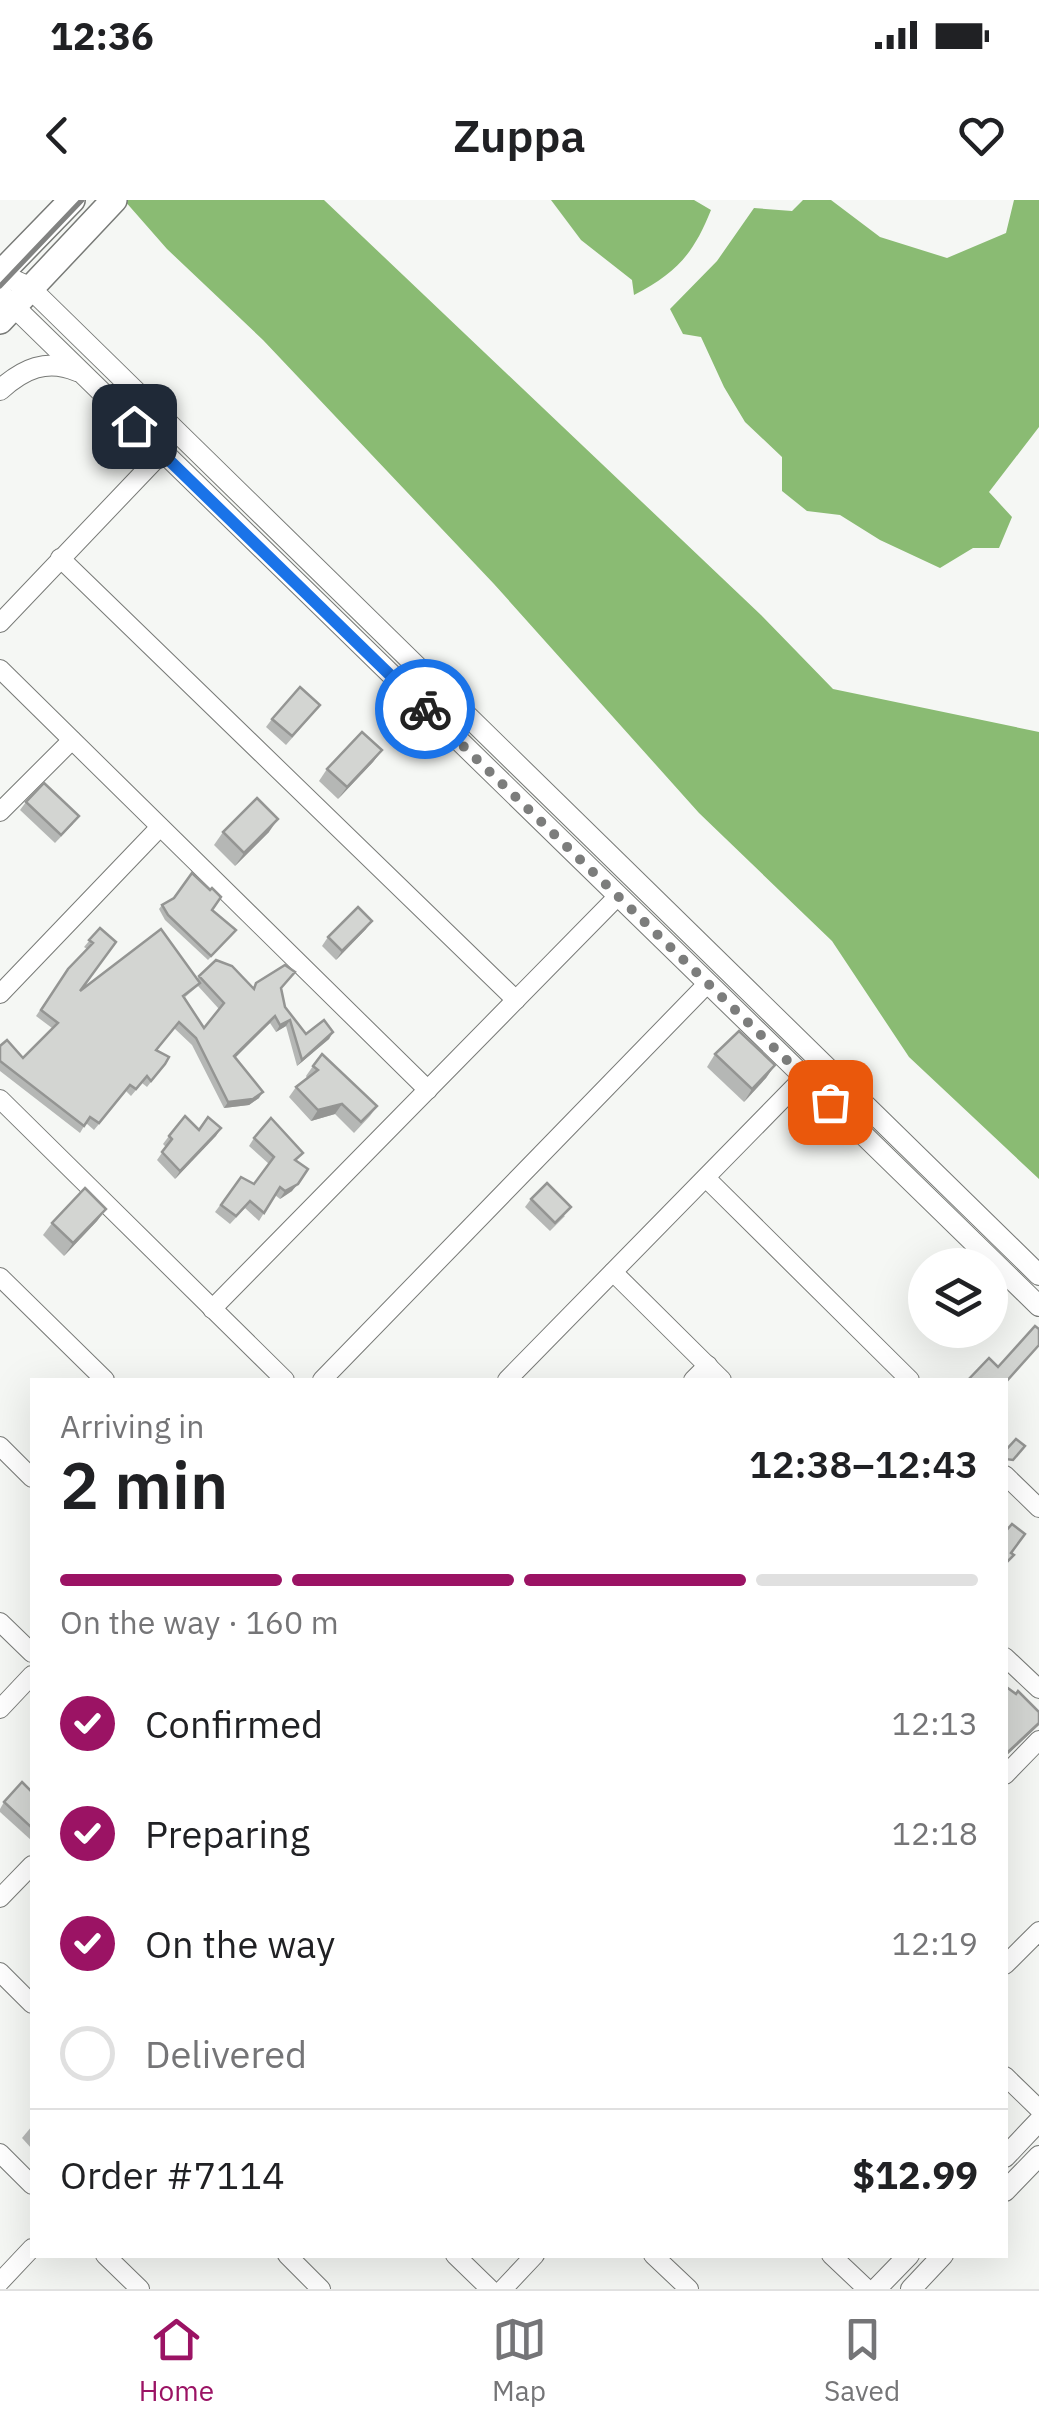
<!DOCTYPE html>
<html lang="en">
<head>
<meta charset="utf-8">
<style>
  body { margin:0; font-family:"IBM Plex Sans",sans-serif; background:#f6f6f6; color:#202124; height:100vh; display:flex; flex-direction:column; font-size:38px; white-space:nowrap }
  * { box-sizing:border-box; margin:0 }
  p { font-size:32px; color:#757577 }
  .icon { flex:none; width:55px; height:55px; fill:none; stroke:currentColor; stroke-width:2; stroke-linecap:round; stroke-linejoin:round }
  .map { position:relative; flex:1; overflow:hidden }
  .details { position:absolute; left:30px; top:1178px; width:978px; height:880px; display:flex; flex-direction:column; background:#fff; border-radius:0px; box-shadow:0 10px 40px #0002 }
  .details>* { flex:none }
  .fabs { position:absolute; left:908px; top:1048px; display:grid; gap:20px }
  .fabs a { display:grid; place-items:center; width:100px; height:100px; border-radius:50%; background:#fff; box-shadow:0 10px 40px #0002; font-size:50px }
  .pin { position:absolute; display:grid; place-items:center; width:85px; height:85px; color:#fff; margin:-42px; border-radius:20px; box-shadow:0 5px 15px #0006 }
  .courier { position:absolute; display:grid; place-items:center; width:100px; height:100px; margin:-50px; border:8px solid #1a73e8; border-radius:50%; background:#fff; color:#222; box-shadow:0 2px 12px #0007 }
  .headline em { font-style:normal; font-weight:600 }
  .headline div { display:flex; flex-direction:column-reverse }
  .headline { display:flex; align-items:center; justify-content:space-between; height:170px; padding:0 30px }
  h1 { font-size:65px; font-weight:600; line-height:75px }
  .bar { display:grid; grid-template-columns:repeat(4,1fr); gap:15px 10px; align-content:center; height:120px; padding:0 30px }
  .bar i { height:12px; border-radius:8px; background:#e0e0e0 }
  .bar .current { background:#9b1364 }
  .bar p { grid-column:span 4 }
  .line { display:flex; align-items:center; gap:25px; padding:0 30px; border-top:2px solid #e0e0e0 }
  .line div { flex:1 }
  ol { padding:0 30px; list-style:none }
  li { display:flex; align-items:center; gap:30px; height:110px }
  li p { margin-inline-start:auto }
  li .icon { padding:10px; border-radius:50%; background:#9b1364; color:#fff; stroke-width:4 }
  li:last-child { color:#757577 }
  li i { width:55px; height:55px; border:5px solid #e0e0e0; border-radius:50% }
  .status { display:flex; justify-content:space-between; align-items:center; height:70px; padding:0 50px; background:#fff; direction:ltr }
  .status svg { height:28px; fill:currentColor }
  header { display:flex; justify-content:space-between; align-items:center; height:130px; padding:0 30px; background:#fff; font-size:45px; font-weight:600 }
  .dock { display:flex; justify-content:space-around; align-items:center; height:140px; border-top:2px solid #e0e0e0; background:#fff; font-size:28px; color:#757577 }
  .dock a { display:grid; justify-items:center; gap:5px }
  .dock .current { color:#9b1364 }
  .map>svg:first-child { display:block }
  .water { fill:#8abb73 }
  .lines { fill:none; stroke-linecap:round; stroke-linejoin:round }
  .minor-casing { stroke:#787a77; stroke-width:20 }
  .tertiary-casing { stroke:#787a77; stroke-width:22 }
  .secondary-casing { stroke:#787a77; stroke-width:28 }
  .minor { stroke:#fff; stroke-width:18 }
  .tertiary { stroke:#fff; stroke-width:20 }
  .secondary { stroke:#fff; stroke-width:25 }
  .rail { stroke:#828382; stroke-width:5 }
  .wall { fill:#b5b7b5; fill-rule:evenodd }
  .shaded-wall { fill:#949593 }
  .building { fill:#d3d5d2; stroke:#949593; stroke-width:2.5 }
  .done { stroke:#7c7d7c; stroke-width:10; stroke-dasharray:0 18 }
  .route { stroke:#1a73e8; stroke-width:12 }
</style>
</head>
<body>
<div class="status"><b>12:36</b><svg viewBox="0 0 49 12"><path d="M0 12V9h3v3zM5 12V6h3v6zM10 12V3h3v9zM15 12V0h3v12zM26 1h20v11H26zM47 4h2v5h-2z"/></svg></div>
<header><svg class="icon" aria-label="back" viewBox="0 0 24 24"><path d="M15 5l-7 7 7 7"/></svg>Zuppa<svg class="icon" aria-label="heart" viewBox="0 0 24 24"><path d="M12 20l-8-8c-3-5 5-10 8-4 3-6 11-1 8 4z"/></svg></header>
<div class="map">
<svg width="1039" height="2089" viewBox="0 0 1039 2089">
  <rect width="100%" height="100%" fill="#f5f7f4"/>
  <g class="water">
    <polygon points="124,0 324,0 761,415 833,489 1039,532 1039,979 909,857 832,741 699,613 494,384 263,140 167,49"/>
    <path d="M 551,0 L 694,0 L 711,10 C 693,55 676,73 634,95 L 632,80 L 581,40 Z"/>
    <polygon points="803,0 831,0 880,37 947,58 1006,33 1014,0 1039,0 1039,227 989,292 1012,317 999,348 973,348 940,368 880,340 840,315 807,311 782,291 782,257 745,222 724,187 701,137 683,134 670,109 717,61 754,8 792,11"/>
  </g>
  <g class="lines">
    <g class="minor-casing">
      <g id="minor">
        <polyline points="60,358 516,800"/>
        <polyline points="0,423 162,253"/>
        <polyline points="0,469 428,890"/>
        <polyline points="0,612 72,540"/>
        <polyline points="0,794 160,627"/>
        <polyline points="0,899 285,1180"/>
        <polyline points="706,978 910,1180"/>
        <polyline points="613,1072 722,1180"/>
        <polyline points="0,1077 105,1180"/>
        <polyline points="212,1109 618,696"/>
        <polyline points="322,1180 708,783"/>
        <polyline points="507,1180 804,877"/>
        <polyline points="693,1180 708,1165"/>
        <polyline points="0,1246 32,1278"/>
        <polyline points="1005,1275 1039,1308"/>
        <polyline points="0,1422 32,1453"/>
        <polyline points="1005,1457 1039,1489"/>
        <polyline points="0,1509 32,1475"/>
        <polyline points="1005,1575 1039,1540"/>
        <polyline points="0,1698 32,1665"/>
        <polyline points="1005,1765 1039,1731"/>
        <polyline points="0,1772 32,1804"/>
        <polyline points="1005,1876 1039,1909"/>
        <polyline points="0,1953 32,1985"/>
        <polyline points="105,2055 140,2089"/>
        <polyline points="287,2055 321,2089"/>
        <polyline points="455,2055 490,2089"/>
        <polyline points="653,2055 689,2089"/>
        <polyline points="831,2055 867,2089"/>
        <polyline points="0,2082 32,2048"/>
        <polyline points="503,2089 535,2055"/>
      </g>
    </g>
    <g class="tertiary-casing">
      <g id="tertiary">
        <polyline points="0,74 29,87 1039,1075"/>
        <polyline points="0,93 1039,1106"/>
        <path d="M 0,190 C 23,169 47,158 77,171"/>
        <polyline points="1005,1957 1039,1921"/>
        <polyline points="1005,1991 1039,1956"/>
        <polyline points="876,2089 909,2055"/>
        <polyline points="911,2089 943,2055"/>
      </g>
    </g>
    <g class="secondary-casing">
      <g id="secondary">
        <polyline points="0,74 72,0"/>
        <polyline points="0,121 114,0"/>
      </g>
    </g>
    <use href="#minor" class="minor"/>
    <use href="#tertiary" class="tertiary"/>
    <use href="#secondary" class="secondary"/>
    <polyline class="rail" points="0,86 82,0"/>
  </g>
  <g class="wall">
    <polygon points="314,513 286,545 266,527 272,519"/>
    <polygon points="382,550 373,562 338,599 319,581 327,569"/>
    <polygon points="26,602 73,624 55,643 20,610"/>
    <polygon points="223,632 269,632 235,666 214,645"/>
    <polygon points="162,705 212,710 236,730 208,760 165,720 159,709"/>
    <path d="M 100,728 L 81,791 L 197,779 L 199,776 L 253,788 L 256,783 L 295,772 L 281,789 L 285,807 L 306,834 L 333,832 L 329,839 L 297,866 L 286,826 L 276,832 L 270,823 L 235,857 L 259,898 L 249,905 L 224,908 L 192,845 L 174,828 L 157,850 L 165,864 L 147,887 L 142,883 L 131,896 L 126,891 L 94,930 L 86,923 L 80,933 L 0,871 L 0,846 L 23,858 L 52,828 L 36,816 L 68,769 L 87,749 L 84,747 ZM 198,786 L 219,809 L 204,828 L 184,798 Z"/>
    <polygon points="366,729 336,760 322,746 328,737"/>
    <polygon points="715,854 775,865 766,878 744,902 707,867"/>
    <polygon points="313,866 377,906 370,916 354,933 335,914 311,921 289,897 296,887 307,878 306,876"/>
    <polygon points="221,928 175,979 157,960 166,947 163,944 169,936 199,930"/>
    <polygon points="254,938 297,961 292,991 280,999 275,995 259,1021 245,1008 230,1024 215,1012 241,977 254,984 269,964 249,946"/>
    <polygon points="531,999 565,1016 550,1031 525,1007"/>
    <polygon points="106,1009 97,1021 64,1056 43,1035 52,1023"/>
    <polygon points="32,1592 32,1641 0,1612 0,1609 4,1602"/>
    <polygon points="32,1926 32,1949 22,1938"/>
  </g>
  <g class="shaded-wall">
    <polygon points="382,550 373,562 338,599 347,587"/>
    <polygon points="278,619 269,632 235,666 244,653"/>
    <polygon points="372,721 366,729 336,760 342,751"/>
    <polygon points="275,816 270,823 230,863 234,856"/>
    <polygon points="290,820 286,826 276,832 280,825"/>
    <polygon points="333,832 329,839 297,866 302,860"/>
    <polygon points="775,865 766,878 744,902 752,889"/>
    <polygon points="263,892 259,898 249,905 224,908 228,902"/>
    <polygon points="342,904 335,914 311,921 318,910"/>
    <polygon points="221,928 216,936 175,979 180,971"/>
    <polygon points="298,984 292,991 280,999 285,991"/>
    <polygon points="106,1009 97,1021 64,1056 73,1043"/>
    <polygon points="1039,1523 1039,1525 1005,1557 1008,1552"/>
  </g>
  <g class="building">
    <polygon points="300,487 320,505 292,536 272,519"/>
    <polygon points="362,532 382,550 347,587 327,569"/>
    <polygon points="44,583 79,616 61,635 26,602"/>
    <polygon points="257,598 278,619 244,653 223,632"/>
    <polygon points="192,673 210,690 212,688 221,697 212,710 236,730 211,756 168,715 162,705 174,698"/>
    <polygon points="358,707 372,721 342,751 328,737"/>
    <polygon points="100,728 116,742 80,791 161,729 200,783 183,796 204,828 224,803 199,776 216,760 232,766 254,789 256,783 285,765 295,772 281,788 285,807 306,834 324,820 333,832 302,860 290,820 280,825 275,816 234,856 263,892 253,899 228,902 196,838 179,822 156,850 169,857 165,864 151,881 147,876 136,889 130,885 99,923 90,917 84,926 0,861 0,846 7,840 23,858 58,823 41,810 68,769 93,743 89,740"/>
    <polygon points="739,831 775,865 752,889 715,854"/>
    <polygon points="322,854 377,906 361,922 342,904 318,910 296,887 318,870 313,866"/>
    <polygon points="185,916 199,930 208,917 221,928 180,971 162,952 172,939 169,936"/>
    <polygon points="271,918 303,953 295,960 308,969 298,984 285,991 280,987 264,1013 250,1001 236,1016 221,1005 241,977 254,984 274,957 254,938"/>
    <polygon points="547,983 571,1007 555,1023 531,999"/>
    <polygon points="85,988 106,1009 73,1043 52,1023"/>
    <polygon points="1035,1126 1039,1129 1039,1145 1005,1183 1005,1180 968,1180 989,1158 998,1167"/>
    <polygon points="1016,1239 1025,1246 1013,1260 1005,1259 1005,1251"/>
    <polygon points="1012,1324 1025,1334 1011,1353 1014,1355 1005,1364 1005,1332"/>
    <polygon points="1005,1486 1016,1494 1018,1491 1039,1512 1039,1523 1008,1552 1005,1549"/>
    <polygon points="22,1582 32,1592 32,1628 4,1602"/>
  </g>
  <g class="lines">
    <polyline class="done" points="425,509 830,902"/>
    <polyline class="route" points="134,226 425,509"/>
  </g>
</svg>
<div class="fabs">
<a><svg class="icon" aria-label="layers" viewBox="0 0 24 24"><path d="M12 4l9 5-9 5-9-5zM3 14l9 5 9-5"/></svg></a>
</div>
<div class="pin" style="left:830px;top:902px;background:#ea580c"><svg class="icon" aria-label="bag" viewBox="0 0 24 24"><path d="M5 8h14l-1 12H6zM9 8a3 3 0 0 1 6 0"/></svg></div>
<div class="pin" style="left:134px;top:226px;background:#1f2937"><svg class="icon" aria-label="home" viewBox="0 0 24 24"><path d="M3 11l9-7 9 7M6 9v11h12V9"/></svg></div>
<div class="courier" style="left:425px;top:509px"><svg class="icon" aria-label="bike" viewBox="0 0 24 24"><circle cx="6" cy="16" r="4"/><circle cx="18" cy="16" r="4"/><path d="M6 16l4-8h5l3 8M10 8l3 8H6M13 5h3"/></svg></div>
<section class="details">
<div class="headline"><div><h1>2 min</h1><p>Arriving in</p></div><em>12:38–12:43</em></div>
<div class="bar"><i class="current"></i><i class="current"></i><i class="current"></i><i></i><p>On the way · 160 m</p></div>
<ol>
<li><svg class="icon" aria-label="check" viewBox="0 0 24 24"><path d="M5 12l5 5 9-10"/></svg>Confirmed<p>12:13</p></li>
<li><svg class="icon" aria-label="check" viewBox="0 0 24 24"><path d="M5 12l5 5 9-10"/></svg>Preparing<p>12:18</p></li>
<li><svg class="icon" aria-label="check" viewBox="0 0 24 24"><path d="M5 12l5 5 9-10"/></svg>On the way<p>12:19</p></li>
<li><i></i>Delivered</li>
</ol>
<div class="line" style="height:130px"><div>Order #7114</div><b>$12.99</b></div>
</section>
</div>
<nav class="dock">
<a class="current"><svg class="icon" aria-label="home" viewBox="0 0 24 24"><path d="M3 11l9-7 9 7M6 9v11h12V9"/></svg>Home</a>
<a><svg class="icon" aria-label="map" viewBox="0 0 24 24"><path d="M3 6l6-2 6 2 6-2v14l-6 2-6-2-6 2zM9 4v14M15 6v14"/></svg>Map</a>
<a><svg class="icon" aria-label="saved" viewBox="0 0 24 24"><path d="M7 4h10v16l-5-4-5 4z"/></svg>Saved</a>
</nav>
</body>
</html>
